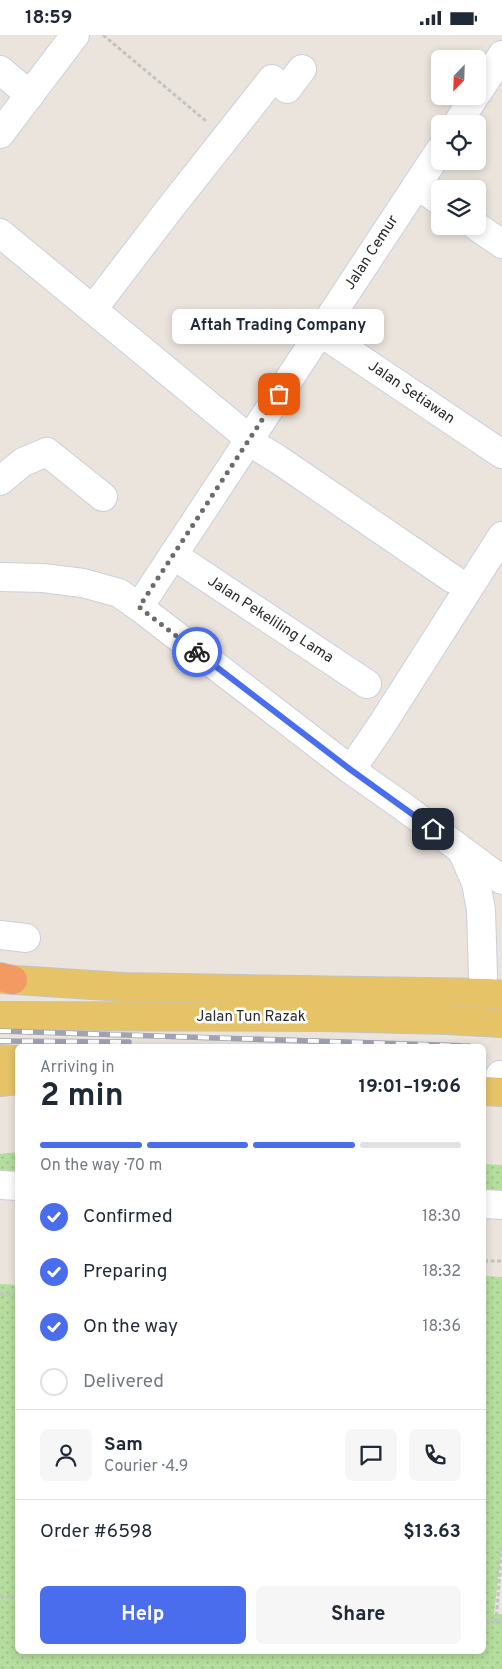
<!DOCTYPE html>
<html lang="en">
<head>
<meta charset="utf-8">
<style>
  body { margin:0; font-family:Overpass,sans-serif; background:#f6f6f7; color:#1f2937; height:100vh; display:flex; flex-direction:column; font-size:19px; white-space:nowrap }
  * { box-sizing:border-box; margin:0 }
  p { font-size:16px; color:#747a83 }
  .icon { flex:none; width:28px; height:28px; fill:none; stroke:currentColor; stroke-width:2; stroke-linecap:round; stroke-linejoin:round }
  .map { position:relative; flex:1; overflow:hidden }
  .side { position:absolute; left:15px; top:1009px; width:471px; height:610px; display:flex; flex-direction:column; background:#fff; border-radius:8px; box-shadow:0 2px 8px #0003 }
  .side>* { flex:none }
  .needle { width:32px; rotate:203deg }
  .fabs { position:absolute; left:431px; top:15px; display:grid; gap:10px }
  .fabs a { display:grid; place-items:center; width:55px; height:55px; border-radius:8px; background:#fff; box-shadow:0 2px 8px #0003; font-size:25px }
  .pin { position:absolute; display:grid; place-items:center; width:42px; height:42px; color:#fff; margin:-21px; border-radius:10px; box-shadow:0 2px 8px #0006 }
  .courier { position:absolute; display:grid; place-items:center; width:50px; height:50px; margin:-25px; border:4px solid #496dec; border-radius:50%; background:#fff; color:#222; box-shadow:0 1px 6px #0007 }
  .bubble { position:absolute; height:35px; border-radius:8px; background:#fff; box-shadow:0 2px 8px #0003; font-size:16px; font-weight:700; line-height:35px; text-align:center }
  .overview em { font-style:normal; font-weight:700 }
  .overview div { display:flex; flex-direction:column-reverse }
  .overview { display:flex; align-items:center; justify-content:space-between; height:85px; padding:0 25px }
  h1 { font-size:32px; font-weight:700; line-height:38px }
  .bar { display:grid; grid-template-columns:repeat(4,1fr); gap:8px 5px; align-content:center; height:60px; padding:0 25px }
  .bar i { height:6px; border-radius:4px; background:#e0e1e3 }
  .bar .active { background:#496dec }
  .bar p { grid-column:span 4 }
  .line { display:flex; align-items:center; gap:12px; padding:0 25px; border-top:1px solid #e0e1e3 }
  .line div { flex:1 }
  .round { display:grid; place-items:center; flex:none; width:52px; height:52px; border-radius:8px; background:#f6f6f7 }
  ol { padding:0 25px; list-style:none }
  li { display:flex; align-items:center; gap:15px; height:55px }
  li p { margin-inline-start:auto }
  li .icon { padding:5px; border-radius:50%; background:#496dec; color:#fff; stroke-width:4 }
  li:last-child { color:#747a83 }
  li i { width:28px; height:28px; border:2px solid #e0e1e3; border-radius:50% }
  .action { display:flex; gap:10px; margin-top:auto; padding:10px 25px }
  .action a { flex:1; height:58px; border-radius:8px; background:#496dec; color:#fff; font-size:20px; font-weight:700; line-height:58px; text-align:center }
  .action a+a { background:#f6f6f7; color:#1f2937 }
  .status { display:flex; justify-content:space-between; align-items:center; height:35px; padding:0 25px; background:#fff; direction:ltr }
  .status svg { height:14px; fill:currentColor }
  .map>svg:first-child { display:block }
  .grass { fill:url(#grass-dots) }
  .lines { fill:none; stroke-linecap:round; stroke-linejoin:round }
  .minor-casing { stroke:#cbcfda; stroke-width:30 }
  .major-casing { stroke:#c3c3c3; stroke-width:30 }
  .highway-casing { stroke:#c3c3c3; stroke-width:30 }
  .path { stroke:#c3c3c3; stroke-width:3; stroke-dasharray:4 2.5; stroke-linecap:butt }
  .minor { stroke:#fff; stroke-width:28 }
  .major { stroke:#e6c367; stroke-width:28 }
  .highway { stroke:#f29a61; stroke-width:28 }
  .rail-casing { stroke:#a0a3b3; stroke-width:5.5 }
  .rail { stroke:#fff; stroke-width:4; stroke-dasharray:11; stroke-linecap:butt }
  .done { stroke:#6e6b69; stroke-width:5; stroke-dasharray:0 9 }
  .route { stroke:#496dec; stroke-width:6 }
  .labels { text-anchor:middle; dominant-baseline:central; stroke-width:5; stroke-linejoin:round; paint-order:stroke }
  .street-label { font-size:15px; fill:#2a2a2a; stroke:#fff }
</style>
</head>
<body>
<div class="status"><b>18:59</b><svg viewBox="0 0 49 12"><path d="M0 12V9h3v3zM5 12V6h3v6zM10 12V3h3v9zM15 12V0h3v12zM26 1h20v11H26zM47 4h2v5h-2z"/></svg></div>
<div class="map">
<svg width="502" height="1634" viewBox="0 0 502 1634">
  <defs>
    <pattern id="grass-dots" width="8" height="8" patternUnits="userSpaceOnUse" patternTransform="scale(1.25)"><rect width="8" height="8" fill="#b5dd9d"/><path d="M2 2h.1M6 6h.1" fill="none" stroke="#9cbe87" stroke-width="1.8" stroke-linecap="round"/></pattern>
  </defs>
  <rect width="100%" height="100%" fill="#ebe4dd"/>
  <g class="grass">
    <polygon points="17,1117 17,1141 0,1141 0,1119"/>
    <polygon points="484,1129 502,1130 502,1159 484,1159"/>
    <polygon points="484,1241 502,1242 502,1510 494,1579 502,1579 502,1634 0,1634 0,1249 18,1250 18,1616 484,1616"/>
  </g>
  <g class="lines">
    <g class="minor-casing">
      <g id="minor">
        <polyline points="0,35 30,60"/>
        <polyline points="287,54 302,34"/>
        <polyline points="478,57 502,20"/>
        <polyline points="457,89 475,61"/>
        <polyline points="0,99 75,0"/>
        <polyline points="417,150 440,166"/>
        <polyline points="476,191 502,209"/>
        <polyline points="0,198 240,396 248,406 279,425 453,544"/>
        <polyline points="93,274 171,172 272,44"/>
        <polyline points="320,297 502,419"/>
        <polyline points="0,446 23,427 47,417 103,462"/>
        <polyline points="173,520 367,649"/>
        <polyline points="0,542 43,543 83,548 119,558 139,572 351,735 401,770 502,845"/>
        <polyline points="139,572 440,115"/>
        <polyline points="351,735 381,691 502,501"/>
        <polyline points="462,816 476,848 481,875 483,941"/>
        <polyline points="0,900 26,903"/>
        <polyline points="500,1040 502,1040"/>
        <polyline points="0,1150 18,1151"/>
        <polyline points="484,1169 502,1170"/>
      </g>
    </g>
    <g class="major-casing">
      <g id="major">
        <polyline points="0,944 123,952 490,958 502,960"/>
        <polyline points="0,981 323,982 446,985 502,988"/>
        <polyline points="0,1024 18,1025"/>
        <polyline points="0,1047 18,1045"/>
        <polyline points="484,1056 502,1057"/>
      </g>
    </g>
    <g class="highway-casing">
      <polyline id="highway" points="0,942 13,945"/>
    </g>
    <g class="path">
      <polyline points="103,0 206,86"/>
      <polyline points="484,1226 502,1226"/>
      <polyline points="0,1259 18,1260"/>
      <polyline points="0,1561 18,1562"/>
      <polyline points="484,1587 502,1587"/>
      <polyline points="496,1587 502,1508"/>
    </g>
    <use href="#minor" class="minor"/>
    <use href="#major" class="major"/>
    <use href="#highway" class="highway"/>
    <g class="rail-casing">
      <g id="rail">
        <polyline points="0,996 469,1011"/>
        <polyline points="0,1006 129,1007"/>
      </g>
    </g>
    <use href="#rail" class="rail"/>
  </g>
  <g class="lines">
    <polyline class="done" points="197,617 139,572 279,359"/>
    <polyline class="route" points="197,617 351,735 433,794"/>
  </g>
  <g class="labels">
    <g class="street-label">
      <text transform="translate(372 218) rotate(-57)">Jalan Cemur</text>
      <text transform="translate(411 358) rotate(34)">Jalan Setiawan</text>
      <text transform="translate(270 585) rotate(33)">Jalan Pekeliling Lama</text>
      <text x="251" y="982">Jalan Tun Razak</text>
    </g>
  </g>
</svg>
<div class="fabs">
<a><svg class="needle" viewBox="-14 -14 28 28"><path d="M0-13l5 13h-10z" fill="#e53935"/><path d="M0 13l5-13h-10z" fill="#747a83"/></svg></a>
<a><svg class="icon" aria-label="locate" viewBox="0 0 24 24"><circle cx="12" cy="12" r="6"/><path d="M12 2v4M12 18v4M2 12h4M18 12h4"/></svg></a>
<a><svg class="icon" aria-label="layers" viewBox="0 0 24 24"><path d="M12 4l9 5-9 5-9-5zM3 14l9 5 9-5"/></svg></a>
</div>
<div class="pin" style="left:279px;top:359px;background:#ea580c"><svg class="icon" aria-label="bag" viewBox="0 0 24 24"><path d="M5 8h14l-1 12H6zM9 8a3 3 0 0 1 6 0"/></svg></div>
<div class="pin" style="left:433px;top:794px;background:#1f2937"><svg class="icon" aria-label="home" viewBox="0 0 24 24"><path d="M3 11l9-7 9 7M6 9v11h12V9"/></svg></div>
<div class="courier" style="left:197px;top:617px"><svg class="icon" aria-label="bike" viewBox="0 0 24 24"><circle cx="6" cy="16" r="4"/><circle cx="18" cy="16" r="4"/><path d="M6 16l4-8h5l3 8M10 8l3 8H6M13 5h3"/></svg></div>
<div class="bubble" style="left:172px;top:274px;width:212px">Aftah Trading Company</div>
<section class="side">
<div class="overview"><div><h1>2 min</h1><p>Arriving in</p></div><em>19:01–19:06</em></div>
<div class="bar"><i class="active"></i><i class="active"></i><i class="active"></i><i></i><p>On the way · 70 m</p></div>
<ol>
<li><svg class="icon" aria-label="check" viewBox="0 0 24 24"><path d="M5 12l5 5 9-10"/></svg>Confirmed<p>18:30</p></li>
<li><svg class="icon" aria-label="check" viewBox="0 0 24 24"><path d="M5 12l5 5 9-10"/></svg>Preparing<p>18:32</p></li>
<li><svg class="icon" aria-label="check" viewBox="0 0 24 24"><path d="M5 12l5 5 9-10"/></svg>On the way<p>18:36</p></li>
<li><i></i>Delivered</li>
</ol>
<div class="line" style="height:90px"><a class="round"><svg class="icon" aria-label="person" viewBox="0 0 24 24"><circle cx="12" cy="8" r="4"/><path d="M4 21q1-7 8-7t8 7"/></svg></a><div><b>Sam</b><p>Courier · 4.9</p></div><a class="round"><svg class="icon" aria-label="chat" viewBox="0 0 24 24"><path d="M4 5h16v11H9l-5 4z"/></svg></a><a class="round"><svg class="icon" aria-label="phone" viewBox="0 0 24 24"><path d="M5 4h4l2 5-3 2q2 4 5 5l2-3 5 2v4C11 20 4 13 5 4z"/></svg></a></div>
<div class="line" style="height:65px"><div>Order #6598</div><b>$13.63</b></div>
<div class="action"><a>Help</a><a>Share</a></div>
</section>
</div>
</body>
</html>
